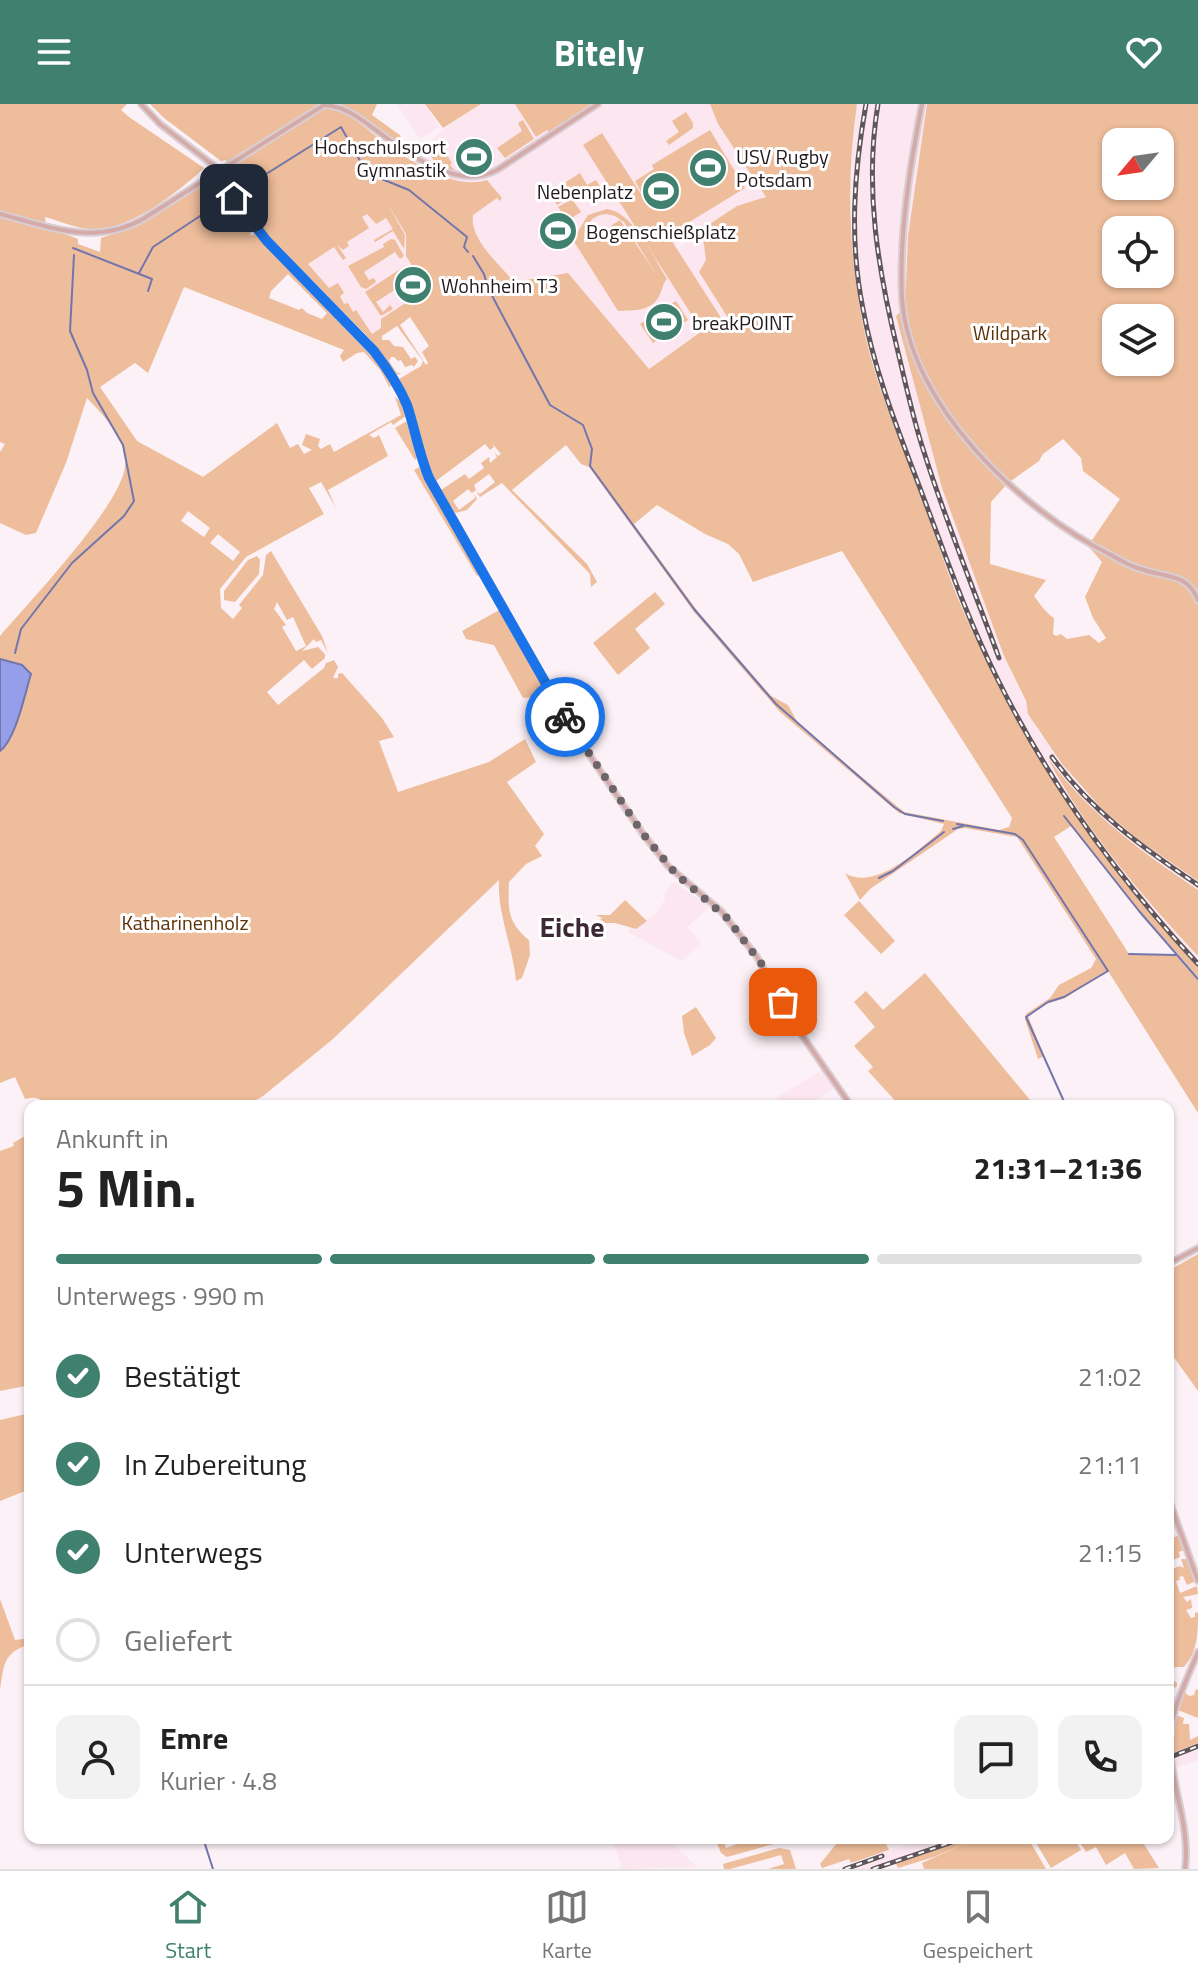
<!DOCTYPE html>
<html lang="de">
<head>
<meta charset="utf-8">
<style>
  body { margin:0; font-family:"Titillium Web",sans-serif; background:#f2f2f2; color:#222; height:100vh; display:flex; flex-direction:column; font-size:30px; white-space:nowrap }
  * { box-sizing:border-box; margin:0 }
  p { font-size:26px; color:#767676 }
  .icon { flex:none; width:44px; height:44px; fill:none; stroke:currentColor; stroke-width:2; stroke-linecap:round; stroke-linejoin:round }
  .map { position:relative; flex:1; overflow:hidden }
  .side { position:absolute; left:24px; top:996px; width:1150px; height:744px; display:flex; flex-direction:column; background:#fff; border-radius:16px; box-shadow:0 2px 6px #0004 }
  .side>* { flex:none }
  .needle { width:52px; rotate:241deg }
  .controls { position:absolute; left:1102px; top:24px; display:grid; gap:16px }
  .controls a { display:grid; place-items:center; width:72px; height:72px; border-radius:16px; background:#fff; box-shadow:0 2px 6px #0004; font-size:40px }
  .pin { position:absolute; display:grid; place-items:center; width:68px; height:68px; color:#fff; margin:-34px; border-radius:16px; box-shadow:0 4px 12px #0006 }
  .courier { position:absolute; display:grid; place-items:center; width:80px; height:80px; margin:-40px; border:6px solid #1a73e8; border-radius:50%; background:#fff; color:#222; box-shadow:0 2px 10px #0007 }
  .headline em { font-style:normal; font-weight:700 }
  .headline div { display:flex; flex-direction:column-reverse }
  .headline { display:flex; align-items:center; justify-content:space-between; height:136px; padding:0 32px }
  h1 { font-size:52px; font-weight:700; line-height:60px }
  .bar { display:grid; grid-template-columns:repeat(4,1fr); gap:12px 8px; align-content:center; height:96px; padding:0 32px }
  .bar i { height:10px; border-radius:6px; background:#e0e0e0 }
  .bar .on { background:#40806f }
  .bar p { grid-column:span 4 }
  .line { display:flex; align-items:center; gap:20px; padding:0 32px; border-top:2px solid #e0e0e0 }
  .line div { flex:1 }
  .round { display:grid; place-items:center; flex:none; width:84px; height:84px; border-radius:16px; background:#f2f2f2 }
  ol { padding:0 32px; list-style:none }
  li { display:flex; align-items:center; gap:24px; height:88px }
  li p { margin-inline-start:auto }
  li .icon { padding:8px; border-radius:50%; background:#40806f; color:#fff; stroke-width:4 }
  li:last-child { color:#767676 }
  li i { width:44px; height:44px; border:4px solid #e0e0e0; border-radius:50% }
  header { display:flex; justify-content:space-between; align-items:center; height:104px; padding:0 32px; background:#40806f; color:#fff; font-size:36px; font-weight:700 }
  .menu { display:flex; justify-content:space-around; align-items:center; height:112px; border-top:2px solid #e0e0e0; background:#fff; font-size:22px; color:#767676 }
  .menu a { display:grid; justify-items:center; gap:4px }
  .menu .on { color:#40806f }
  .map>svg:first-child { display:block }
  .built { fill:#fce6f0 }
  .green { fill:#eebd9b; fill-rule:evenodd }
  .water { fill:#959ee9; stroke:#7276ac; stroke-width:2 }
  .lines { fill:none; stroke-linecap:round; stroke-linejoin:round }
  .stream { stroke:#7276ac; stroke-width:2 }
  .tertiary-casing { stroke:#d9ced3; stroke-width:8 }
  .tertiary { stroke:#d5aba9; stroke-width:4 }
  .rail-casing { stroke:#5f565b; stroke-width:5 }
  .rail { stroke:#fff; stroke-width:2; stroke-dasharray:6; stroke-linecap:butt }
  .done { stroke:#6e656a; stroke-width:8; stroke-dasharray:0 14.4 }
  .route { stroke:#1a73e8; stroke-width:10 }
  .labels { text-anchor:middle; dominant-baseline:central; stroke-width:6; stroke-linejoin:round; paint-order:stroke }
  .poi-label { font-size:20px; fill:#22191e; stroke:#fff; text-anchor:start }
  .park-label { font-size:20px; fill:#5d3005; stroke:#fff }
  .district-label { font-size:28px; font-weight:bold; fill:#3d2933; stroke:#fff }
</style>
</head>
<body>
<header><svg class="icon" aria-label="menu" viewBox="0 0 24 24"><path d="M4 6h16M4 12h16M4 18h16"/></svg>Bitely<svg class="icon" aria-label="heart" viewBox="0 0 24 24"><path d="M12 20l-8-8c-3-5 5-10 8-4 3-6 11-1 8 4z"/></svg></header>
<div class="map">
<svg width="1198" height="1765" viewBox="0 0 1198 1765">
  <rect width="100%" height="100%" fill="#fcf1f6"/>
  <g class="built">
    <polygon points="397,0 425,0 439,23 420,35"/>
    <polygon points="481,0 710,0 718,20 766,93 753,97 935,432 870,249 857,194 851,138 852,31 857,0 927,0 908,132 905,204 896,212 942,384 1004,552 1036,624 1080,683 1121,722 1198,777 1198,786 1116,728 1075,688 1052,660 1072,694 1115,754 1198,852 1198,863 1115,766 1047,669 977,536 937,437 869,444 676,144 745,101 737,102 674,142 602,30 584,41 702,227 648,265 568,169 514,178 489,152 371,236 299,164 335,140 325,125 401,78 394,70 445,24"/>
    <polygon points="674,778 710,803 687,823 701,839 681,857 628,828 632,823 636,825 657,808 665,795 665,788"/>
    <polygon points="822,966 834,984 807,1002 783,1002 776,994"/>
    <polygon points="1198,1639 1198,1656 1168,1666 1168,1651"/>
    <polygon points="611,1734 667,1734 697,1763 618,1765 622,1763"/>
    <polygon points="926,1734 969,1734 876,1765 841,1765"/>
  </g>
  <g class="green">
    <path d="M 0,0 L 127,0 L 121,6 L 129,13 L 204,64 C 178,88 132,125 95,125 C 79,126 60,117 45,113 L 46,123 L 78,135 L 78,140 L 100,148 L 101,134 L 138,122 L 212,75 L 220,78 L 252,126 L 250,132 L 255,130 L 358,235 L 379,261 L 391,280 L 390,284 L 380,266 L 364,248 L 357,249 L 343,258 L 340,252 L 344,246 L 184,183 L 148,269 L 135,259 L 100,283 L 137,337 L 203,373 L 277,319 L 290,344 L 298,340 L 304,350 L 312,346 L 302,341 L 306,330 L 320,335 L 318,342 L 321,345 L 330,340 L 334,348 L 401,311 L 395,293 L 402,299 L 406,312 L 393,321 L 391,318 L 369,331 L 374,334 L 379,331 L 388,352 L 328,386 L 336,404 L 321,378 L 309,384 L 324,410 L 246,453 L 220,485 L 221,504 L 233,515 L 242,504 L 239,501 L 263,471 L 266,451 L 271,447 L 322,532 L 328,549 L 321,536 L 316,538 L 314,535 L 302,547 L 318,543 L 325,550 L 325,554 L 312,565 L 304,556 L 267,588 L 278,601 L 324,564 L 326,559 L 334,556 L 338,563 L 333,574 L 338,574 L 338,570 L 342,569 L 382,614 L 394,633 L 379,637 L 398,688 L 489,658 L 525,635 L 536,658 L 507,678 L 544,730 L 535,742 L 542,752 L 526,760 L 509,778 C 508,805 507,818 529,836 L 530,851 L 522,874 L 516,877 C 513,843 497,809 499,776 L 333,935 L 263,992 L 245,1002 L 45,1002 C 40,992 35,993 25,995 L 15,973 L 0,979 L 0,647 C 13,636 24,601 27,584 L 4,555 L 0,555 L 0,532 C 28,499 122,401 125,362 C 128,336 104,312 87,294 L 66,359 L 36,429 L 26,431 L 0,419 L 0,348 L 5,340 L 0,338 ZM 288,170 L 327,209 L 322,215 L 307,209 L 302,204 L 299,206 L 269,194 L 271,187 ZM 188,407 L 210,424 L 204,433 L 181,417 ZM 218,430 L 240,448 L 233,457 L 210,439 ZM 277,498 L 287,516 L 293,513 L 306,542 L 296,547 L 282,523 L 286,521 L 274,505 Z"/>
    <polygon points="150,0 319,0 227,59 226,56 221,57 164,14"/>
    <polygon points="341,0 377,0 372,11 401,32 396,39"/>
    <polygon points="425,0 481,0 443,24"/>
    <polygon points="515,0 593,0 549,28 547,26 536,33"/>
    <path d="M 710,0 L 857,0 C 845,82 849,167 869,247 C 882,296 903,343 920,390 C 935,428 946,467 962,504 C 1023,644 1097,750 1198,863 L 1198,873 L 1139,806 L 1071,722 L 1054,733 L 1129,850 L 1176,851 L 1198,875 L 1198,1009 L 1108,867 L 1065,894 L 1046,900 L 1028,912 L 1044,952 L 1038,955 L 1025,915 L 1026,910 L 1050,894 L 1059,881 L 1091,864 L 1096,855 L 1017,733 L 965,724 L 958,725 L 870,785 L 860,796 L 845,769 C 875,788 919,745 941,727 L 944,720 L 899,709 L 780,608 L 694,508 L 589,363 L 581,360 L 566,341 L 512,386 L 587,460 L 597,478 L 591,483 L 590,470 L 502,379 L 480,393 L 476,387 L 480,390 L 495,378 L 489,370 L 474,381 L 476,386 L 472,389 L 468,385 L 453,397 L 459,406 L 475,394 L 474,390 L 477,395 L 467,406 L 455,409 L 441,386 L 465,370 L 469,375 L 484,364 L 481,359 L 489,353 L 490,359 L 497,353 L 494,348 L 498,352 L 501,350 L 492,339 L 494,343 L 490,346 L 485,340 L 436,377 C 419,345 414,309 399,275 L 421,262 L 423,257 L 397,222 L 382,232 L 382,236 L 389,236 L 394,242 L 403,243 L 411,255 L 415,253 L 418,257 L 414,263 L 412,261 L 405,263 L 401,256 L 398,257 L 394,253 L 391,253 L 389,257 L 397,269 L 401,269 L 397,271 L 370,235 L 252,115 C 241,100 228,81 229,64 L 320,6 L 333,4 L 345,8 C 379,33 441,90 487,76 L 502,94 L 500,97 L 497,94 L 473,111 C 469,135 500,161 514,178 L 568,169 L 649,265 L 702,227 L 583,41 L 602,29 L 650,104 L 635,77 L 654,65 L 652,61 L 710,26 L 745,84 L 668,131 L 725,220 L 730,217 L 699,168 L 706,156 L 702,125 L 737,102 L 766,93 L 718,20 ZM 387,99 L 406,130 L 406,152 L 427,185 L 381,215 L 381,224 L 372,230 L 356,206 L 353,208 L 348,199 L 344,200 L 340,192 L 344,189 L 338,179 L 329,184 L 308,160 L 334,143 L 343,156 L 346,154 L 337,141 L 343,146 L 349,142 L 347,138 L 369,124 L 362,113 L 367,110 L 376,120 L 386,114 L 393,125 L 374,136 L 375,138 L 393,127 L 404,145 L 405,131 ZM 410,213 L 429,242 L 422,248 L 428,259 L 426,261 L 400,221 ZM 657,401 L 705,430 L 728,440 L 739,450 L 753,478 L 842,447 L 1012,714 L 1009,723 L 999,726 L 904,708 L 799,621 L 788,601 L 771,592 L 699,509 L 634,420 Z"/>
    <path d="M 927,0 L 1198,0 L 1198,777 L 1140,737 L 1103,706 L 1062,660 L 1028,610 L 1026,597 L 1004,552 L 942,384 L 896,212 L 905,204 L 908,132 ZM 1116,38 L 1160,38 L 1160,82 L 1116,82 ZM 1116,126 L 1160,126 L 1160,170 L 1116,170 ZM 1116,214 L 1160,214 L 1160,258 L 1116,258 ZM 1063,335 L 1081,354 L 1083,367 L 1120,395 L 1088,442 L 1102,458 L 1085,493 L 1093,514 L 1106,534 L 1099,539 L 1089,531 L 1067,535 L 1061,530 L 1056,532 L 1053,530 L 1054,514 C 1046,509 1040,500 1034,492 L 1046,476 L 990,460 L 991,398 L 1008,379 L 1039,357 L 1043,350 Z"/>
    <polygon points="686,8 693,19 693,24 669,41 666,37 679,28 672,17"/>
    <polygon points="523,16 534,35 505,54 497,44 522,27 518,19"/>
    <polygon points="435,42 441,42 452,59 450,61 457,68 437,61 428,48"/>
    <polygon points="580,69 587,81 596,76 606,92 597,98 586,82 557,101 549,89"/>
    <polygon points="572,95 581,108 567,117 558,103"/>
    <path d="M 607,105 C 634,109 653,153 667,175 C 662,180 663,185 659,192 C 651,208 633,206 618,207 L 573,136 L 588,111 ZM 606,110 L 615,112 L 624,118 L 656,170 L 620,116 L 584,139 L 584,134 L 597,127 L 590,121 L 584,133 C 585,120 593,111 606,110 Z"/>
    <polygon points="554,112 571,137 563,142 545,118"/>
    <polygon points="391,135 395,136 404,152 400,155 395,148 364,168 369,176 374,174 376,178 366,185 361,183 348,162 384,143 383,140"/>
    <polygon points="402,164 410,164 420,179 417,181 413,174 376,198 383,208 390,201 393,205 381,212 365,188"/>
    <polygon points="676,197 688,216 653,239 640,220"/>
    <polygon points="405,318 408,318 417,354 415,356 395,324"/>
    <polygon points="419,363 480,470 477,472 414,366"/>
    <polygon points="257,452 260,456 259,470 235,498 224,496 224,487 248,456"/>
    <polygon points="655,488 665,500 635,525 650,544 618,571 593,539"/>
    <polygon points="499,506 546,587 533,593 523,594 494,541 466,535 462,527"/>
    <path d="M 1048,654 C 1089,710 1142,748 1198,786 L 1198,852 C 1145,795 1083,724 1048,654 Z"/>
    <polygon points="625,796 647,817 636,825 615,819 603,819 600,816 602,814 596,811 610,811"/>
    <polygon points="859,797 895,837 881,850 844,811"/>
    <polygon points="925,869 1035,1002 900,1002 868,967 873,963 854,942 875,923 854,898 866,887 883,906"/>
    <polygon points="696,903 716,934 710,941 692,952 684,929 682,912"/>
    <polygon points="30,1029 30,1281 0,1287 0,1047 14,1042 13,1039"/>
    <polygon points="1198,1150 1198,1287 1168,1245 1168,1167"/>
    <polygon points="30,1309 30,1385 0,1397 0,1316"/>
    <polygon points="1179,1431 1184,1446 1179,1448 1180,1453 1168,1458 1168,1436"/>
    <path d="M 1181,1455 L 1188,1455 L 1196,1477 L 1187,1481 L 1183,1472 L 1179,1473 L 1180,1476 L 1176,1477 L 1180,1489 L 1197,1482 L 1198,1490 L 1183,1493 L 1187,1498 L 1191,1495 L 1192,1504 L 1186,1506 L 1191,1514 L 1195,1513 L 1195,1509 L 1198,1508 C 1198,1527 1198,1548 1184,1563 L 1175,1563 L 1170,1574 L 1177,1579 L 1177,1582 L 1168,1589 L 1168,1463 L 1169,1466 L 1180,1462 L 1184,1464 Z"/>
    <path d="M 0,1495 L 15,1536 L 30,1534 L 30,1540 C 3,1549 4,1560 0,1586 Z"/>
    <polygon points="1196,1585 1198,1586 1198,1614 1178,1606 1186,1586 1186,1590 1190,1592 1194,1591"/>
    <polygon points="1176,1611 1184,1614 1183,1620 1189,1620 1190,1636 1198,1632 1198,1639 1168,1651 1168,1646 1173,1645"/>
    <polygon points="715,1734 722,1734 726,1744 737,1740 733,1734 745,1734 747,1736 796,1734 727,1753 721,1749"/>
    <polygon points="841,1734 883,1734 889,1746 851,1759 849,1755 822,1764 820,1760"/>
    <polygon points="969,1734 978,1734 934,1753 898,1764 896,1760 901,1756"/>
    <polygon points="986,1734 1028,1734 1046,1765 924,1765 922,1759 962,1741"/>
    <polygon points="1033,1734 1074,1734 1081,1746 1051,1764"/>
    <polygon points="1077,1734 1124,1734 1128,1739 1140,1734 1159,1764 1134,1765 1125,1749 1106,1761 1096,1743 1086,1748"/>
    <polygon points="779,1744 790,1746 796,1765 768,1765 784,1760 781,1751 730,1765 724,1765 723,1760"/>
  </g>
  <path class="water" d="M 0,555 L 22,561 L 31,570 C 25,589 16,635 0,647 Z"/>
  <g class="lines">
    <g class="stream">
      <polyline points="236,89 341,23 367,69 409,86 467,133 464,143 468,148"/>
      <polyline points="73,144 152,175 148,187"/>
      <polyline points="473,152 484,170 488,184 550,301 583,321 592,345 590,362 694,505 776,600 894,703 905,710 943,717"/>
      <polyline points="139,169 153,143 229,93"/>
      <polyline points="15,549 21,525 72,459 124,412 134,397 123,341 93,289 87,266 70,227 74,151"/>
      <polyline points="1064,712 1139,807 1198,875"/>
      <polyline points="957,720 1015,730 1023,736 1108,867 1064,893 1048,898 1026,913 1066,1002"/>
      <polyline points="953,725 963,722"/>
      <polyline points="879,774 893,767 944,728"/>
      <polyline points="1129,850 1176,851"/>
      <polyline points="203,1734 213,1765"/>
    </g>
    <g class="tertiary-casing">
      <g id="tertiary">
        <polyline points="141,0 160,20 213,61 256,126 384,260 406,300 421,354 429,374 567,618 643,730 668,762 721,807 757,853 797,924 851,1002"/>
        <path d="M 922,0 C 910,62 899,129 902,193 C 908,300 1020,406 1111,451 C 1121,457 1132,463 1144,466 C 1168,474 1187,469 1198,496"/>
        <path d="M 0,110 C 50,123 95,142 143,115 L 324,1 C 348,2 365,19 384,32 C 414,54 459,86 497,66 L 598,0"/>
        <polyline points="1168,1160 1198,1144"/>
        <polyline points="1168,1393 1198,1477"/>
        <path d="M 1185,1765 C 1190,1725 1174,1688 1170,1649 C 1167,1612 1185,1581 1198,1548"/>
      </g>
    </g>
    <use href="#tertiary" class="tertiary"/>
    <g class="rail-casing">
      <g id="rail">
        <path d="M 866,0 C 854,68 849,136 863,205 C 875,272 902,336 926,400 C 948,459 969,518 997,574 C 1049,679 1118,774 1198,860"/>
        <path d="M 878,0 C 864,84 878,166 898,248 C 906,281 913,315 924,348 C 946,418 974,486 999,554"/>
        <path d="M 1052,653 C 1091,707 1143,744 1198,781"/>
        <polyline points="1168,1654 1198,1642"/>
        <polyline points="845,1765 882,1752"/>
        <polyline points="873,1765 964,1734"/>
      </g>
    </g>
    <use href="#rail" class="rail"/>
  </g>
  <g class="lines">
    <polyline class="done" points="565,613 643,730 676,770 727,814 766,866 783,898"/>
    <path class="route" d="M 234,94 L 266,136 L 374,247 C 387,264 399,282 407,301 C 415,325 419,350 429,374 L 565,613"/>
  </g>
  <defs>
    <g id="stadium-disc" transform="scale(2)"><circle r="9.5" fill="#40806f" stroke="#fff"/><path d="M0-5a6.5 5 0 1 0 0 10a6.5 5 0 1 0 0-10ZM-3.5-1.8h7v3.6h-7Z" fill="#fff"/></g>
  </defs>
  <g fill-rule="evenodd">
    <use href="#stadium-disc" x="474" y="53"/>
    <use href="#stadium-disc" x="708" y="64"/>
    <use href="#stadium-disc" x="661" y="87"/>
    <use href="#stadium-disc" x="558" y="127"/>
    <use href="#stadium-disc" x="413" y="181"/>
    <use href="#stadium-disc" x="664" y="218"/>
  </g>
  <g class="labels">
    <g class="poi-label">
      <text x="446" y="42" text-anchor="end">Hochschulsport<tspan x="446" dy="23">Gymnastik</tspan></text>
      <text x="736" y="52">USV Rugby<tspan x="736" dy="23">Potsdam</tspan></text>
      <text x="633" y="87" text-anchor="end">Nebenplatz</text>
      <text x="586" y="127">Bogenschießplatz</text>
      <text x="441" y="181">Wohnheim T3</text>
      <text x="692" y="218">breakPOINT</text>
    </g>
    <g class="park-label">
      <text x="1010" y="228">Wildpark</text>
      <text x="185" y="818">Katharinenholz</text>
    </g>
    <g class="district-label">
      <text x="572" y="822">Eiche</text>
    </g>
  </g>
</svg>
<div class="controls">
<a><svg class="needle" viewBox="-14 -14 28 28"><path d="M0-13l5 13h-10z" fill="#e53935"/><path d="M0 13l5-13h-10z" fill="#767676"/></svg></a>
<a><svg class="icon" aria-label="locate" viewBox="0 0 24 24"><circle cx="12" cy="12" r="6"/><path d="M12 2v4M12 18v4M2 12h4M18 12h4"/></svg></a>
<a><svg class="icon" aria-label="layers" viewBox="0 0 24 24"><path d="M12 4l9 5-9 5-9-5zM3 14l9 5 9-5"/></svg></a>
</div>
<div class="pin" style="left:783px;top:898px;background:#ea580c"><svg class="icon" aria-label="bag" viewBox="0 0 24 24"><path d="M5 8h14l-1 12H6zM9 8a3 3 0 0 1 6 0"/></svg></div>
<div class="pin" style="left:234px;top:94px;background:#1f2937"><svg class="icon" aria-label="home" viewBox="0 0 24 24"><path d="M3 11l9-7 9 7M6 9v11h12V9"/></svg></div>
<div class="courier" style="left:565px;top:613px"><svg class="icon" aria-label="bike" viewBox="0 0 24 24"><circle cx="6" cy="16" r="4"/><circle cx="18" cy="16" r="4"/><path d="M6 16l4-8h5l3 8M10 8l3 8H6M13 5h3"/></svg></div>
<section class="side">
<div class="headline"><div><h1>5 Min.</h1><p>Ankunft in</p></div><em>21:31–21:36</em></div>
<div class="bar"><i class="on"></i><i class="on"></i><i class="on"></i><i></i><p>Unterwegs · 990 m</p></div>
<ol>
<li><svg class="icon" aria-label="check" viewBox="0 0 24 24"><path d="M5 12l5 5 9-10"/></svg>Bestätigt<p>21:02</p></li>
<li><svg class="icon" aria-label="check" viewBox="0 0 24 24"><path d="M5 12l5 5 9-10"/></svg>In Zubereitung<p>21:11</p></li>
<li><svg class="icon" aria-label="check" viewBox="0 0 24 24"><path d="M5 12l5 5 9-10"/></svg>Unterwegs<p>21:15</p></li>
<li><i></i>Geliefert</li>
</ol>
<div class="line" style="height:144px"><a class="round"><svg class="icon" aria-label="person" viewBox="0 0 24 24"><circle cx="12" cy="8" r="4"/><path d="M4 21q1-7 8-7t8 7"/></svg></a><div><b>Emre</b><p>Kurier · 4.8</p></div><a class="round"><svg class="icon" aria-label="chat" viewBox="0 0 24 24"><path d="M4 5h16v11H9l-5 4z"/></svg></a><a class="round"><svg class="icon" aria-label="phone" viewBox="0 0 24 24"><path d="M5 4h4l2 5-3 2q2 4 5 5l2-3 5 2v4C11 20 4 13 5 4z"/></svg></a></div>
</section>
</div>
<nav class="menu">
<a class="on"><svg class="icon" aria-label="home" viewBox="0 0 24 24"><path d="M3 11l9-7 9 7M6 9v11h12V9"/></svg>Start</a>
<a><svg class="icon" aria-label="map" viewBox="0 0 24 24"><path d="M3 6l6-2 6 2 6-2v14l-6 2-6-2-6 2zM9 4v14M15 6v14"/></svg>Karte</a>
<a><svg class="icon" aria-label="saved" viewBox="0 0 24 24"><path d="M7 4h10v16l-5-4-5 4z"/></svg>Gespeichert</a>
</nav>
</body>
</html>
